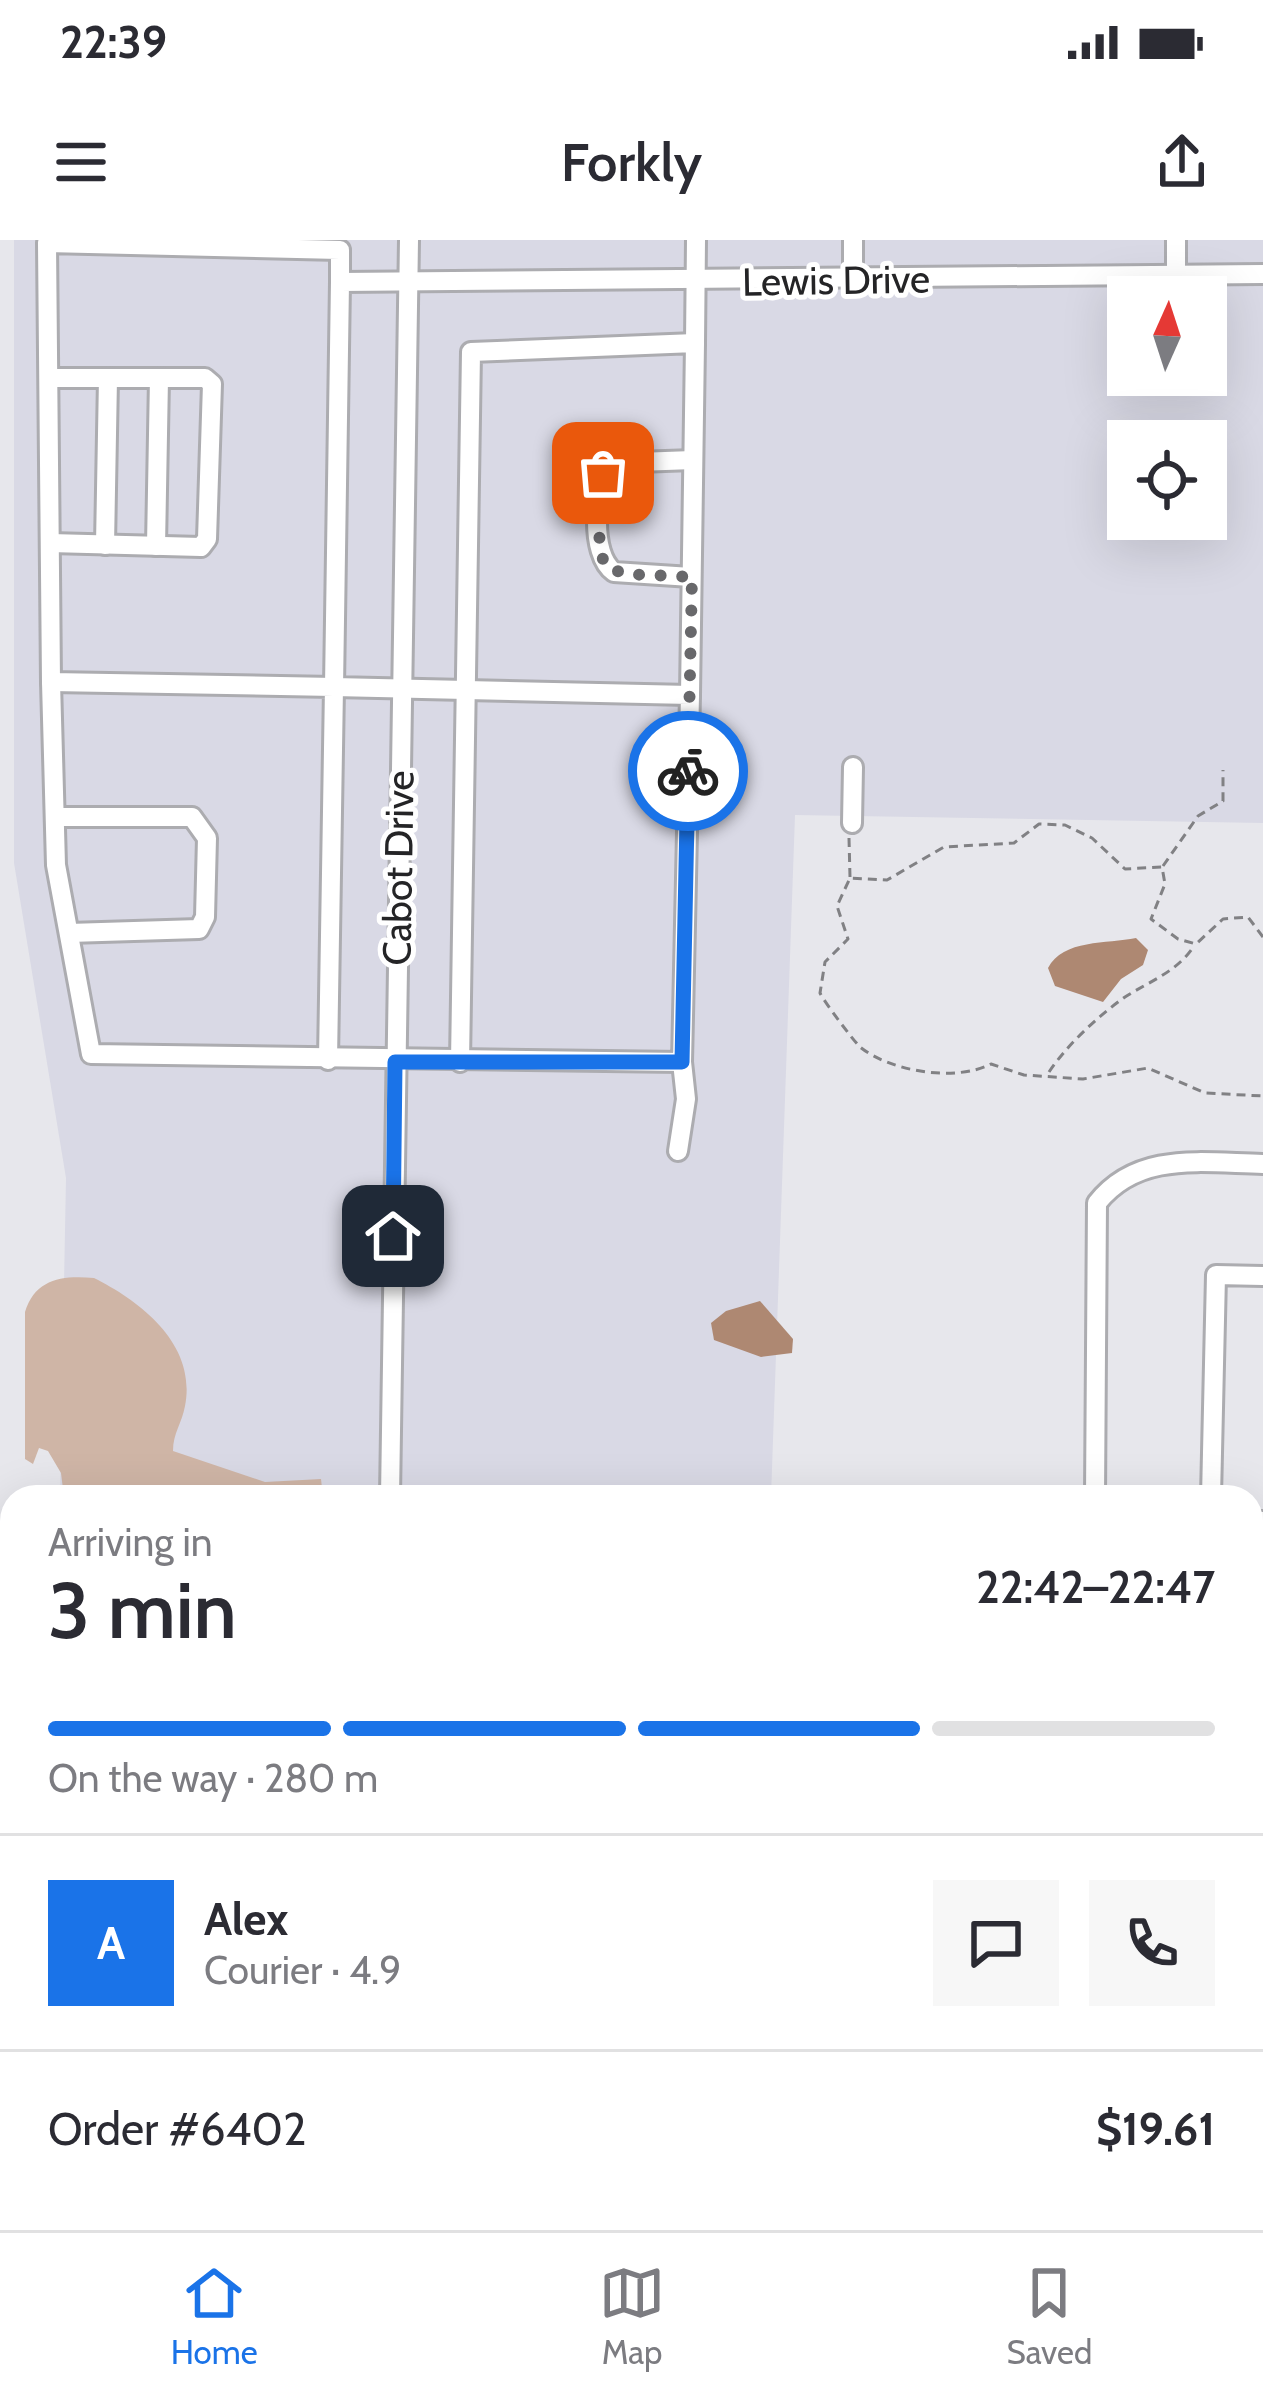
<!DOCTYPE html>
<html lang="en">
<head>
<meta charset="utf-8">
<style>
  body { margin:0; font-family:Cabin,sans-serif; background:#f7f7f7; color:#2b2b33; height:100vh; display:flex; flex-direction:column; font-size:45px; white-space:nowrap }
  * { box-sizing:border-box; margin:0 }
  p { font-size:39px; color:#7c7c81 }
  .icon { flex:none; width:66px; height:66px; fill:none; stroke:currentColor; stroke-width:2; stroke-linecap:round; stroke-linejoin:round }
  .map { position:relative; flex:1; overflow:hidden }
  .drawer { position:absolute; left:0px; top:1245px; width:1263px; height:747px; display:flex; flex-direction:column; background:#fff; border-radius:36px 36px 0 0; box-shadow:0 12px 48px #0002 }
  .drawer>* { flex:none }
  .needle { width:78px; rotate:3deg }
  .tools { position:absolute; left:1107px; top:36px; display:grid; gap:24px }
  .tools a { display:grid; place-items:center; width:120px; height:120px; border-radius:0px; background:#fff; box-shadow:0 12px 48px #0002; font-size:60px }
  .pin { position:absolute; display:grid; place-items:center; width:102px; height:102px; color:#fff; margin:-51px; border-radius:24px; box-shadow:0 6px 18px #0006 }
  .courier { position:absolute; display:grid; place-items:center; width:120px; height:120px; margin:-60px; border:9px solid #1a73e8; border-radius:50%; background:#fff; color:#222; box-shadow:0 3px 15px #0007 }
  .overview em { font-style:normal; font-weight:600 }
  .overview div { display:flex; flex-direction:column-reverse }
  .overview { display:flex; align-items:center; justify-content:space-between; height:204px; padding:0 48px }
  h1 { font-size:78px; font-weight:600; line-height:90px }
  .bar { display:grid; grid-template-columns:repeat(4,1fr); gap:18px 12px; align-content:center; height:144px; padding:0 48px }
  .bar i { height:15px; border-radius:9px; background:#e1e1e2 }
  .bar .selected { background:#1a73e8 }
  .bar p { grid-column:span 4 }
  .line { display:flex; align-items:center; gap:30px; padding:0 48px; border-top:3px solid #e1e1e2 }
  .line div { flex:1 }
  .round { display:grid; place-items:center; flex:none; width:126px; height:126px; border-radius:0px; background:#f7f7f7 }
  .status { display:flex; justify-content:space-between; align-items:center; height:84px; padding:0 60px; background:#fff; direction:ltr }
  .status svg { height:33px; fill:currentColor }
  header { display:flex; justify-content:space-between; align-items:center; height:156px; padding:0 48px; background:#fff; font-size:54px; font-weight:600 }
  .tab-bar { display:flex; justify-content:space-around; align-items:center; height:168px; border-top:3px solid #e1e1e2; background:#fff; font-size:33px; color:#7c7c81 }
  .tab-bar a { display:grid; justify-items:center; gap:6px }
  .tab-bar .selected { color:#1a73e8 }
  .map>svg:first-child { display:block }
  .built { fill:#d9d9e5; fill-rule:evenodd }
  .green { fill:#cfb5a6 }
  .water { fill:#ae8872 }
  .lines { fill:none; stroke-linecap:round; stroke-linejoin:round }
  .minor-casing { stroke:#acacb0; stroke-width:24 }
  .highway-casing { stroke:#acacb0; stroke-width:33 }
  .path { stroke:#818184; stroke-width:3; stroke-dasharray:9 6; stroke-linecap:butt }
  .minor { stroke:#fff; stroke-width:18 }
  .highway { stroke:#fff; stroke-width:27 }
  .done { stroke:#68686b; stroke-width:12; stroke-dasharray:0 21.6 }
  .route { stroke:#1a73e8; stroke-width:15 }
  .labels { text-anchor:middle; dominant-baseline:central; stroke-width:10; stroke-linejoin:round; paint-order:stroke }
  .street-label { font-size:39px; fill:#242426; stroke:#fff }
</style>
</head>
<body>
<div class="status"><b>22:39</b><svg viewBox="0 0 49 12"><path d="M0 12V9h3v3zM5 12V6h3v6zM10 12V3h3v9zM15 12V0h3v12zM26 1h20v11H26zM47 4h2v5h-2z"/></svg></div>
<header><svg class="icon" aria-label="menu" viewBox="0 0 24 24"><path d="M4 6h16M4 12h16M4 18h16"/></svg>Forkly<svg class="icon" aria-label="share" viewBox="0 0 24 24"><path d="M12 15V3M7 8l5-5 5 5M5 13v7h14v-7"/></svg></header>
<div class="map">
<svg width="1263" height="1990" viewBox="0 0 1263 1990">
  <rect width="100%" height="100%" fill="#e7e7ec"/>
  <g class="built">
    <path d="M 14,0 L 1263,0 L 1263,583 L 795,575 L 771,1257 L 60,1257 L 66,938 L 14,623 ZM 1128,57 L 1206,57 L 1206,135 L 1128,135 ZM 1128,201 L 1206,201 L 1206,279 L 1128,279 Z"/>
    <rect x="1251" y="1429" width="12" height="129"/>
    <polygon points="157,1980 745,1980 744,1990 162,1990"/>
  </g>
  <path class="green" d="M 94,1038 C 142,1062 197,1105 185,1166 C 182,1183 173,1193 173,1211 L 265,1242 L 321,1239 L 323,1257 L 64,1257 L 61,1233 L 48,1211 L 39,1208 L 33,1224 L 25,1219 L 25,1072 C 35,1039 62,1035 94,1038 Z"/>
  <g class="water">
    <path d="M 1136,698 L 1148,710 L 1143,725 L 1121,739 L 1103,762 L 1055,746 L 1048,728 C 1063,699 1107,704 1136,698 Z"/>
    <polygon points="760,1061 793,1099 792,1113 761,1117 714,1100 711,1083 726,1071"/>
    <polygon points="787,1980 865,1980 866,1990 794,1990"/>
    <polygon points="1070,1980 1206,1980 1221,1990 1080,1990"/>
  </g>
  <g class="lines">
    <g class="minor-casing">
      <g id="minor">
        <polyline points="1176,0 1176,36"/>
        <polyline points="853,40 853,0"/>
        <polyline points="695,103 696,0"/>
        <polyline points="49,138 205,138 212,144 207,299 201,307 50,303"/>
        <polyline points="105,305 108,138"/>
        <polyline points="156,306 159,138"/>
        <path d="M 691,337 L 614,332 C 589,314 595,247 610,223 L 693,220"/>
        <polyline points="51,442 56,625 91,814 682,822 690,455 334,447 340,42 1263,34"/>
        <polyline points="55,577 192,577 207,598 205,677 199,689 69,693"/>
        <polyline points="852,583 853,527"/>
        <polyline points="328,820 334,447 51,442 47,3 340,10 340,42"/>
        <polyline points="460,822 471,112 695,103 690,455"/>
        <polyline points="678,911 686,859 682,822"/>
        <polyline points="390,1257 409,0"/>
        <path d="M 1095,1257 L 1097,963 C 1138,911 1202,923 1263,924"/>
        <polyline points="1211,1257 1216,1035 1263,1036"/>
        <polyline points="1251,1282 1263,1281"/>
        <polyline points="1251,1396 1263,1396"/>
        <polyline points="564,1980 574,1990"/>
      </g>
    </g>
    <g class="highway-casing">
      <g id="highway">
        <polyline points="0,1698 12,1751"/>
        <polyline points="98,1980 103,1990"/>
      </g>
    </g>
    <g class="path">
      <polyline points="849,598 850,637"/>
      <polyline points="1163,626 1198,576 1223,561 1223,530"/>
      <path d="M 1263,697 L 1248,677 L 1223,679 L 1196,704 L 1178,699 L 1151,679 L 1165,644 L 1162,627 L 1125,629 L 1092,598 L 1065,585 L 1039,584 L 1014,603 L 944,607 L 887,640 L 850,638 L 837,666 L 848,699 L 825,722 L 820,753 C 825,763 853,800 860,807 C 891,832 956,842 991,824 L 1024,835 L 1083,839 L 1148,828 L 1205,853 L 1263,856"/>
      <path d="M 1049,832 C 1067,805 1098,776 1125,757 C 1150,741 1177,732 1194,706"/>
    </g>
    <use href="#minor" class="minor"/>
    <use href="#highway" class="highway"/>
  </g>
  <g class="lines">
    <polyline class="done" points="603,233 599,306 605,326 625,334 692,337 688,531"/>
    <polyline class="route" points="393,996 395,822 682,822 688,531"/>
  </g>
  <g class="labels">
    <g class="street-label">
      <text transform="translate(836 40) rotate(-1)">Lewis Drive</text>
      <text transform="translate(398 628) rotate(-89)">Cabot Drive</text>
    </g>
  </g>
</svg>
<div class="tools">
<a><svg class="needle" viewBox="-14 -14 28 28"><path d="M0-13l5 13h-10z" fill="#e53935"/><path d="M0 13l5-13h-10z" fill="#7c7c81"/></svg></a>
<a><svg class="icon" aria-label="locate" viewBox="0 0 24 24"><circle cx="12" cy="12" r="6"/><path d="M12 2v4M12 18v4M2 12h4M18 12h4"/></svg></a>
</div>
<div class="pin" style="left:603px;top:233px;background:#ea580c"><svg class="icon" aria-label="bag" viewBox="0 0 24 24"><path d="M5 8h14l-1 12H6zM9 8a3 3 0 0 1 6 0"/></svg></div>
<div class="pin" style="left:393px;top:996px;background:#1f2937"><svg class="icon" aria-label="home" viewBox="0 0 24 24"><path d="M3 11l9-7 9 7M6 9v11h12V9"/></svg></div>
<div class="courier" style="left:688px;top:531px"><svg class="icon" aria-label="bike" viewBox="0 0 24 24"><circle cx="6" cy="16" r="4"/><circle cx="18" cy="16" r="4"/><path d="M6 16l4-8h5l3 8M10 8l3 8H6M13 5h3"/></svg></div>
<section class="drawer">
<div class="overview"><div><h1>3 min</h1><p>Arriving in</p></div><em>22:42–22:47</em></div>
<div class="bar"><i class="selected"></i><i class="selected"></i><i class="selected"></i><i></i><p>On the way · 280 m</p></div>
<div class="line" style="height:216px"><b class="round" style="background:#1a73e8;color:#fff">A</b><div><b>Alex</b><p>Courier · 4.9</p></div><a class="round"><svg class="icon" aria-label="chat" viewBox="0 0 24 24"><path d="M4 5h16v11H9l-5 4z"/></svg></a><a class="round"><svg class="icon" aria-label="phone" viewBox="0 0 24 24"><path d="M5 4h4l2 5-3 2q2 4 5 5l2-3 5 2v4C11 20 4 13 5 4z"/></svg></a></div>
<div class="line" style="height:156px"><div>Order #6402</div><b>$19.61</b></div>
</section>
</div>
<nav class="tab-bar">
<a class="selected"><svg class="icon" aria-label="home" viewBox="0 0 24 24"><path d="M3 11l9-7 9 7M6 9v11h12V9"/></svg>Home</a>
<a><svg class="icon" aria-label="map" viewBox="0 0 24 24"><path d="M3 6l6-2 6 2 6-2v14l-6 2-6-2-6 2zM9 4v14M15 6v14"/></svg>Map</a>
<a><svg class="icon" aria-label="saved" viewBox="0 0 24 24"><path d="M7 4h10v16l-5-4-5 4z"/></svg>Saved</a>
</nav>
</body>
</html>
